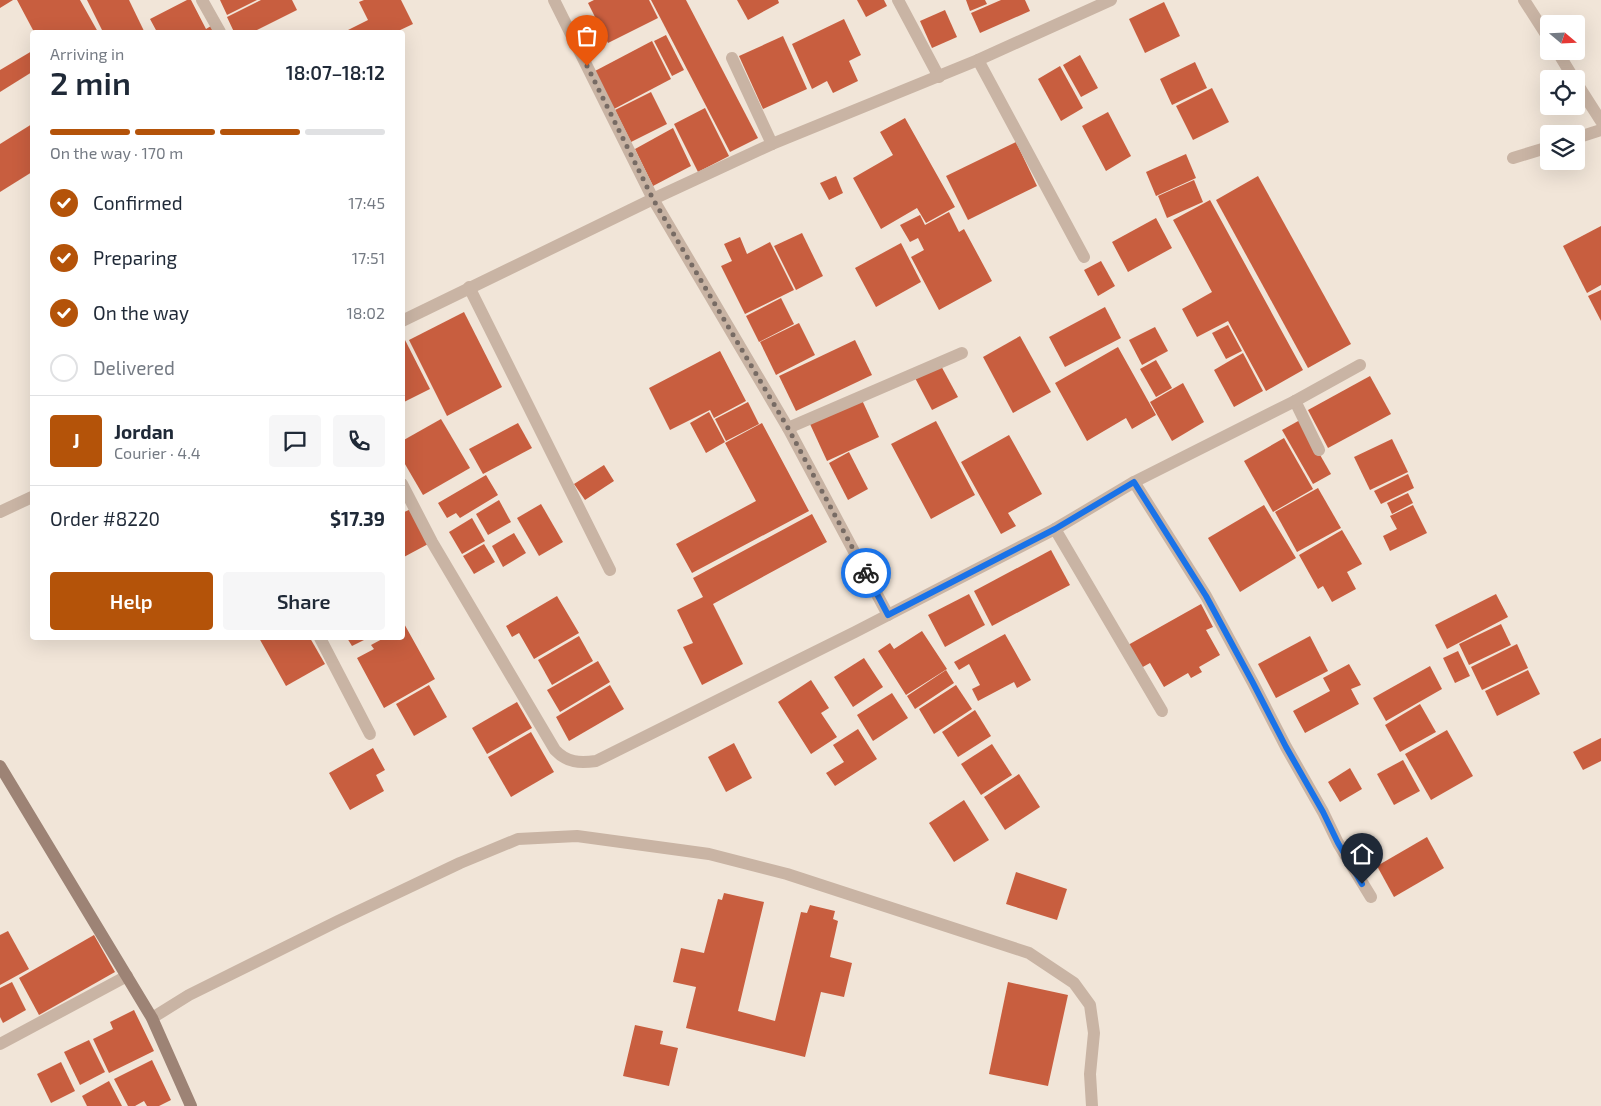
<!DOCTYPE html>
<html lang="en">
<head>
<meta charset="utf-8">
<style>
  body { margin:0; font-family:"Exo 2",sans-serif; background:#f6f6f7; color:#1f2937; height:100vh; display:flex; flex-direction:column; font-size:19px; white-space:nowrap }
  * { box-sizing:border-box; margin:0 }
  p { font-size:16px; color:#747a83 }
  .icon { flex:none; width:28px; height:28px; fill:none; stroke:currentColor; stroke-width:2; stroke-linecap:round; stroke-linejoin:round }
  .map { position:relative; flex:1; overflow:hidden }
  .details { position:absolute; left:30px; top:30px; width:375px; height:610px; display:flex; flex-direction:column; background:#fff; border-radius:5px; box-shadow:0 5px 20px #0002 }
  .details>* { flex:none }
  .needle { width:32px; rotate:109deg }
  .buttons { position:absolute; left:1540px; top:15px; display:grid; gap:10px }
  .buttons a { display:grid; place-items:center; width:45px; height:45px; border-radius:5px; background:#fff; box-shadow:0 5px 20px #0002; font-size:25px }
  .pin { position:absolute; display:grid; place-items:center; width:42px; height:42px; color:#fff; margin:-51px -21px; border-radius:50% 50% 50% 0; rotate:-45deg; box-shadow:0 0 5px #0007 }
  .pin .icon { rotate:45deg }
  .courier { position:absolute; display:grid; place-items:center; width:50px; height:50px; margin:-25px; border:4px solid #1a73e8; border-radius:50%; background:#fff; color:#222; box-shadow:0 1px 6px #0007 }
  .headline em { font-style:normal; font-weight:600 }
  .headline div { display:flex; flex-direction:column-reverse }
  .headline { display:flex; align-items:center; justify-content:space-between; height:85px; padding:0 20px }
  h1 { font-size:32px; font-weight:600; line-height:38px }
  .bar { display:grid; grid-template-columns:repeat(4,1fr); gap:8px 5px; align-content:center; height:60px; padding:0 20px }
  .bar i { height:6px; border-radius:4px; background:#e0e1e3 }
  .bar .selected { background:#b45309 }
  .bar p { grid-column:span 4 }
  .line { display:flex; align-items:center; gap:12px; padding:0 20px; border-top:1px solid #e0e1e3 }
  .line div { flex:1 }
  .round { display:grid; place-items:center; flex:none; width:52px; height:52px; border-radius:5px; background:#f6f6f7 }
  ol { padding:0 20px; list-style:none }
  li { display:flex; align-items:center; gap:15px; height:55px }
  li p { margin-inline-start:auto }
  li .icon { padding:5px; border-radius:50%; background:#b45309; color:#fff; stroke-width:4 }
  li:last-child { color:#747a83 }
  li i { width:28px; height:28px; border:2px solid #e0e1e3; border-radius:50% }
  .button { display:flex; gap:10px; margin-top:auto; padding:10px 20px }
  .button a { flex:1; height:58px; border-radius:5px; background:#b45309; color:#fff; font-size:20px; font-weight:600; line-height:58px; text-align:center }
  .button a+a { background:#f6f6f7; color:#1f2937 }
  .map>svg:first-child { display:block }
  .building { fill:#c85e3f }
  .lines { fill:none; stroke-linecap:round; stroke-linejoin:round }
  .street { stroke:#c9b4a4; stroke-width:12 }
  .secondary { stroke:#9d8375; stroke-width:12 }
  .done { stroke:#776b64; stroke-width:5; stroke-dasharray:0 9 }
  .route { stroke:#1a73e8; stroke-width:6 }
</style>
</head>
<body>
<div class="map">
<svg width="1601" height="1106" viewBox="0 0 1601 1106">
  <rect width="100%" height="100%" fill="#f1e5d8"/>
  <g class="building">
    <polygon points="0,0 13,0 0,8"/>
    <polygon points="17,0 80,0 98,32 34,32"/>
    <polygon points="87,0 129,0 144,31 141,32 103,32"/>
    <polygon points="187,0 191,0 206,29 211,26 214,32 157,32 150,19"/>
    <polygon points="220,0 257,0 227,15"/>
    <polygon points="261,0 292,0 297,10 253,32 234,32 227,17"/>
    <polygon points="364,0 401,0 413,24 396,32 344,32 368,20 359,2"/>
    <polygon points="594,0 649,0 658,18 608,43 588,3"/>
    <polygon points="651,0 686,0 758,138 730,152"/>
    <polygon points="737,0 778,0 779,3 748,20"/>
    <polygon points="857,0 884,0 887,6 866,17"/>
    <polygon points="966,0 985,0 987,4 970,11"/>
    <polygon points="1001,0 1025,0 1030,11 980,33 971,13"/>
    <polygon points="1164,2 1180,36 1145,53 1129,19"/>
    <polygon points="945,10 957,37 932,48 920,21"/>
    <polygon points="844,19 861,55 849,61 858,81 833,93 827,81 812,89 792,44"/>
    <polygon points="666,35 684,70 672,76 654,41"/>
    <polygon points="783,36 807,89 763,109 739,56"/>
    <polygon points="652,41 671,79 614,109 595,71"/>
    <polygon points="32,51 32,72 0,92 0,70"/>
    <polygon points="1080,55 1098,88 1081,97 1063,65"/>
    <polygon points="1195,62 1207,88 1172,105 1160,79"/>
    <polygon points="1060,66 1083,108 1061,121 1038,79"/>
    <polygon points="1212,88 1229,122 1193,140 1176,106"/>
    <polygon points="651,92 667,124 631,142 615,110"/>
    <polygon points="705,108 729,156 698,172 674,124"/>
    <polygon points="1108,112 1131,156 1106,171 1082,126"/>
    <polygon points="905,118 955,207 926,223 917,208 881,229 853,178 893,155 880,132"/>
    <polygon points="32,124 32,172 0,192 0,144"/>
    <polygon points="673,128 691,166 653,186 635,149"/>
    <polygon points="1016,142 1037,186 968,220 946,176"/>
    <polygon points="1186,154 1196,178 1156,196 1146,172"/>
    <polygon points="836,176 843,193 829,200 820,183"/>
    <polygon points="1258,176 1351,344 1308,368 1216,200"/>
    <polygon points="1194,180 1203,202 1167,218 1158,196"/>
    <polygon points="1210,200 1303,370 1266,391 1228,321 1197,337 1182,309 1212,292 1173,220"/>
    <polygon points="949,212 959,232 964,229 992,281 939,310 911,257 924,250 918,238 910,242 900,225 920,215 925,225"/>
    <polygon points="1156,218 1172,248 1128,272 1112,242"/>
    <polygon points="1601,226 1601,285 1587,293 1563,246"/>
    <polygon points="802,233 823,276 796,290 774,246"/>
    <polygon points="740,237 747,254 770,242 794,290 745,314 721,266 732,261 724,244"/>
    <polygon points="901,243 921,282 876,307 855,268"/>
    <polygon points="1101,261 1115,286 1098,296 1084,270"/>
    <polygon points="1601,290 1601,321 1588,296"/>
    <polygon points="781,298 794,324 759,342 746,316"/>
    <polygon points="1105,307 1121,338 1065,367 1049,337"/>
    <polygon points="464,312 502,387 447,416 409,340"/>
    <polygon points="799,323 815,355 776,375 760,342"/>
    <polygon points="1228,325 1242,351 1226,359 1212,333"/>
    <polygon points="1155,327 1168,351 1142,365 1129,340"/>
    <polygon points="1020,336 1051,392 1013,413 983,357"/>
    <polygon points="404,338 430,389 402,403 402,339"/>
    <polygon points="855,340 872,375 796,411 779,376"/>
    <polygon points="1118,347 1156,415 1132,429 1126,418 1087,441 1055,383"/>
    <polygon points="720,351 746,401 714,418 710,410 670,430 649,388"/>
    <polygon points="1243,353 1263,391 1234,407 1214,370"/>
    <polygon points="1156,360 1172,388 1156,397 1140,369"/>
    <polygon points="940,364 958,397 932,410 915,378"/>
    <polygon points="1370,376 1391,414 1328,448 1308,410"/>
    <polygon points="1183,383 1204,422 1172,441 1150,402"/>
    <polygon points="862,400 879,437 827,461 810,424"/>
    <polygon points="748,402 759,424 726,441 715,419"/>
    <polygon points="709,412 725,442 706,453 690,423"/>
    <polygon points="441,419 470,468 423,495 402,459 402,441"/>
    <polygon points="1300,420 1331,474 1313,484 1282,430"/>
    <polygon points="936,421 975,495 931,519 891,444"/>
    <polygon points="518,423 532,448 483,474 469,449"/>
    <polygon points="762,423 809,511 692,573 676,544 756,501 725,443"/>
    <polygon points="1009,435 1042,494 1008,513 1016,526 1001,534 961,462"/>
    <polygon points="1284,438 1313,489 1273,512 1244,461"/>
    <polygon points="1392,439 1408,472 1370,490 1354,457"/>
    <polygon points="849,452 868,489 848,500 829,463"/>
    <polygon points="604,465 614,481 585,500 574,484"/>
    <polygon points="1408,474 1414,488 1381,504 1374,491"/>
    <polygon points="486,475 498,495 460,518 456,513 447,518 438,503"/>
    <polygon points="1318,488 1341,528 1297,552 1275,512"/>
    <polygon points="1408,493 1413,503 1392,514 1387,503"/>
    <polygon points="499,500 511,522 488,535 476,514"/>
    <polygon points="541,504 563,542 539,556 517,518"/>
    <polygon points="1264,505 1296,558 1240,592 1208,538"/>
    <polygon points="1413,505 1427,533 1390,551 1383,536 1397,529 1390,516"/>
    <polygon points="411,509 430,543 402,558 402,513"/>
    <polygon points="812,514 827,542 713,604 743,664 702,685 683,647 693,643 677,610 703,597 693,578"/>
    <polygon points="472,518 485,541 462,554 449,532"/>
    <polygon points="1342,530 1362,564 1347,572 1356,589 1332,602 1323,586 1318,589 1299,555"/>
    <polygon points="514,533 526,553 503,567 492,546"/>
    <polygon points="484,544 495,562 474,574 463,556"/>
    <polygon points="1051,550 1070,585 992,626 974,591"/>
    <polygon points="969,594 985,625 945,647 928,615"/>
    <polygon points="1496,594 1508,617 1447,649 1435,625"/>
    <polygon points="557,596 579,633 534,659 519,633 512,637 506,626"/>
    <polygon points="1201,604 1213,627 1206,630 1220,655 1199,667 1202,672 1191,678 1188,673 1164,687 1150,663 1141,668 1128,645"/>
    <polygon points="402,620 435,679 384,708 357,658 374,649 371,645 384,638 402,638"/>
    <polygon points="1501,624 1511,645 1469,665 1459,644"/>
    <polygon points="922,631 947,669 906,695 878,651 890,643 894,649"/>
    <polygon points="1005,634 1031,680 1017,688 1014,682 978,701 972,689 980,685 969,664 959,670 954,662"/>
    <polygon points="579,636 593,661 552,685 538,660"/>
    <polygon points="1310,636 1328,671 1276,698 1258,664"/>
    <polygon points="259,638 310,638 325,664 286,686"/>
    <polygon points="347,638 368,638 352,646"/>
    <polygon points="1517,644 1528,668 1482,690 1471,667"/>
    <polygon points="1458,651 1470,676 1455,683 1443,658"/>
    <polygon points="864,658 883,687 853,707 834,677"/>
    <polygon points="598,661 610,682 560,712 547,690"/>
    <polygon points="1349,664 1361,685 1351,689 1359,704 1305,733 1293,711 1330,691 1323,678"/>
    <polygon points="1430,666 1442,689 1386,721 1373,698"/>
    <polygon points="946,670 954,683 915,709 907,696"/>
    <polygon points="1528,670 1540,694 1497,716 1485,691"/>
    <polygon points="811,680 829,708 821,713 837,737 811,754 778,702"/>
    <polygon points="429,685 447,717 414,736 396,704"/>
    <polygon points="610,685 624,709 569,741 556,717"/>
    <polygon points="956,685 972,709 934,734 919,709"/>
    <polygon points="892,693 908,718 873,741 857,715"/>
    <polygon points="517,702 532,728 487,754 472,728"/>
    <polygon points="1420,704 1436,732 1400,752 1385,725"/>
    <polygon points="975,710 991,736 958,757 942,732"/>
    <polygon points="858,729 877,759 835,786 826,773 844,762 833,745"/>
    <polygon points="1447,730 1473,776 1431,800 1405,754"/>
    <polygon points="531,732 554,772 511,797 488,757"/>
    <polygon points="1601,738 1601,761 1583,770 1573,752"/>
    <polygon points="734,743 752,778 726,792 708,757"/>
    <polygon points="992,744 1012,775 981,795 961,764"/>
    <polygon points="373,748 385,770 376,775 384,791 350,810 329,773"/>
    <polygon points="1403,760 1420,791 1394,805 1377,774"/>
    <polygon points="1350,768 1362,789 1340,802 1328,782"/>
    <polygon points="1019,774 1040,807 1005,830 984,797"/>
    <polygon points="964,800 989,840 954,862 929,823"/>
    <polygon points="1427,837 1444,868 1394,897 1377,866"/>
    <polygon points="1016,872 1067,889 1057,920 1006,904"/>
    <polygon points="724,893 764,902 738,1011 775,1021 801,912 807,913 810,905 835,911 833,919 838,921 830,957 852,963 844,997 821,992 805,1057 686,1028 696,987 673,982 681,948 704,953 718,899 722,900"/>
    <polygon points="8,931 29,969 0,985 0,935"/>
    <polygon points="94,935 115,972 39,1015 19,978"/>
    <polygon points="12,982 26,1010 3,1023 0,1017 0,988"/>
    <polygon points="1008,982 1068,995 1048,1086 989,1074"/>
    <polygon points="134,1010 154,1051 109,1073 93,1039 113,1029 110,1022"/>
    <polygon points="635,1025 663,1031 660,1044 678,1048 669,1086 623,1076"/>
    <polygon points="89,1040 105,1072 80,1085 64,1052"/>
    <polygon points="152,1060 171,1100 159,1106 147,1106 144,1101 135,1106 128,1106 114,1079"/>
    <polygon points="61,1062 75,1091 51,1103 37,1074"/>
    <polygon points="109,1081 122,1106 87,1106 82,1096"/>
  </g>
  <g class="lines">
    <g class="street">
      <polyline points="202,0 220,32"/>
      <polyline points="554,0 653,199 788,428 888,615"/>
      <polyline points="898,0 939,77"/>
      <polyline points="1524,0 1549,39"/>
      <polyline points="1557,51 1574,79"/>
      <polyline points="732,58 772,144"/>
      <polyline points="978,60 1084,257"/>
      <polyline points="1576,82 1601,121"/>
      <polyline points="1576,138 1601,130"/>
      <polyline points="1513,158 1549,147"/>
      <polyline points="469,287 610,570"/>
      <polyline points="402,321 653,199 772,144 978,60 1111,0"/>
      <polyline points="1295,401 1319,450"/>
      <polyline points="788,428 962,353"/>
      <polyline points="1134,482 1206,596 1253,683 1286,747 1323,812 1338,843 1371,897"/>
      <path d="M 402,484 L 432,542 L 555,750 C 567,763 580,763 596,761 L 855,632 L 1055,529 L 1134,482 L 1295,401 L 1360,365"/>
      <polyline points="0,512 32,497"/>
      <polyline points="1055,529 1162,711"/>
      <polyline points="320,638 370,734"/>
      <polyline points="152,1018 189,995 338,921 460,863 518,839 577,836 709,854 787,874 1029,953 1074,983 1090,1005 1094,1033 1090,1074 1092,1106"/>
      <polyline points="0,1044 127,976"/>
    </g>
    <polyline class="secondary" points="0,766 152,1018 191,1106"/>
  </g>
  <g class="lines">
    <polyline class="done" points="587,66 653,199 788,428 866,573"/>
    <polyline class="route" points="866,573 888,615 1055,529 1134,482 1206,596 1253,683 1286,747 1323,812 1338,843 1362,884"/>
  </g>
</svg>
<div class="buttons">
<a><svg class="needle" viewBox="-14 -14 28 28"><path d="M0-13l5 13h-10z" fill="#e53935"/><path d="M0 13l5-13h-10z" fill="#747a83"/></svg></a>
<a><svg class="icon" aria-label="locate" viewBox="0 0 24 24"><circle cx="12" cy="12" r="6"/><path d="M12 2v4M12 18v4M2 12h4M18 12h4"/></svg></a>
<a><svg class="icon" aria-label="layers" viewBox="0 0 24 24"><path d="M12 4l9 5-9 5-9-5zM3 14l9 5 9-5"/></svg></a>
</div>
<div class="pin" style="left:587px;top:66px;background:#ea580c"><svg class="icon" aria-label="bag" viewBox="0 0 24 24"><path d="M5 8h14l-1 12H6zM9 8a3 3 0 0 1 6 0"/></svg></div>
<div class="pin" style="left:1362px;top:884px;background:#1f2937"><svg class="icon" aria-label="home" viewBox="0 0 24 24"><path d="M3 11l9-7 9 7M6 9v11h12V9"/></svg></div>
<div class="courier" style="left:866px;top:573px"><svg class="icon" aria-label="bike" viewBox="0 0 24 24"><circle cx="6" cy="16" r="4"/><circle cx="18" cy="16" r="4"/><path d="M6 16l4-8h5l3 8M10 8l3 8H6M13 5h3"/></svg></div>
<section class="details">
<div class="headline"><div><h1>2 min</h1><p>Arriving in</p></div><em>18:07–18:12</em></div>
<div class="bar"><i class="selected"></i><i class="selected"></i><i class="selected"></i><i></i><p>On the way · 170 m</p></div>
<ol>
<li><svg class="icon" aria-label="check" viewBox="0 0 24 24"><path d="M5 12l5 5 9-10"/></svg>Confirmed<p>17:45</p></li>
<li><svg class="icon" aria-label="check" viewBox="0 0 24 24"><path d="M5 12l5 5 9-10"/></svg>Preparing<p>17:51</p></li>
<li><svg class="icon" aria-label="check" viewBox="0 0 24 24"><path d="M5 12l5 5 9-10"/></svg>On the way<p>18:02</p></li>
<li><i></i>Delivered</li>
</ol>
<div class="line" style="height:90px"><b class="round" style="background:#b45309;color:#fff">J</b><div><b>Jordan</b><p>Courier · 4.4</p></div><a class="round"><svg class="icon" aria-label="chat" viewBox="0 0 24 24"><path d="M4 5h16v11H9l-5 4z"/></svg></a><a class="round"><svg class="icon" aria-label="phone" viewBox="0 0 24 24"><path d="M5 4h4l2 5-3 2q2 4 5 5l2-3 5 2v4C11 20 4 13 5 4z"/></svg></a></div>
<div class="line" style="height:65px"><div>Order #8220</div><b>$17.39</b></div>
<div class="button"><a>Help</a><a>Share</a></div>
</section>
</div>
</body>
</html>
